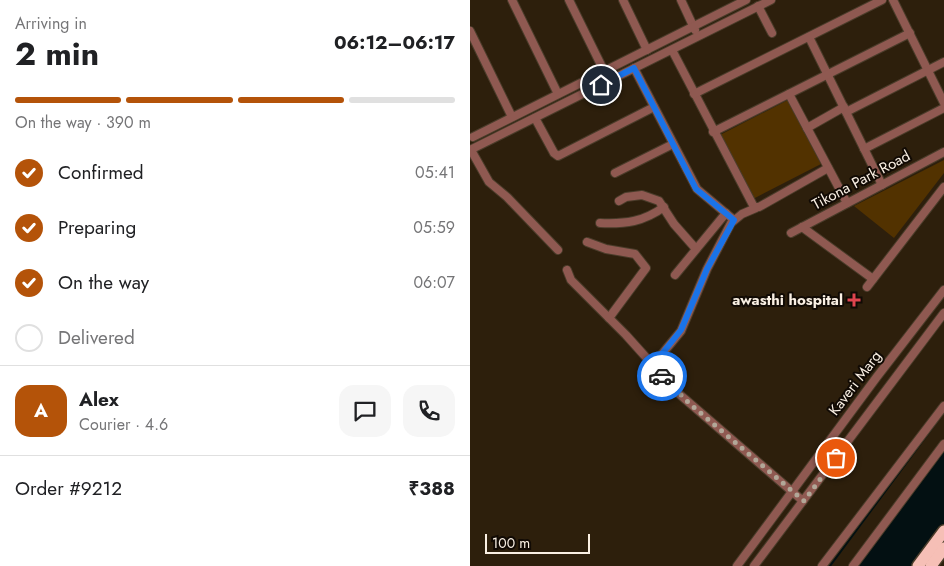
<!DOCTYPE html>
<html lang="en">
<head>
<meta charset="utf-8">
<style>
  body { margin:0; font-family:Jost,sans-serif; background:#f6f6f6; color:#202124; height:100vh; display:flex; flex-direction:column; font-size:19px; white-space:nowrap }
  * { box-sizing:border-box; margin:0 }
  p { font-size:16px; color:#757577 }
  .icon { flex:none; width:28px; height:28px; fill:none; stroke:currentColor; stroke-width:2; stroke-linecap:round; stroke-linejoin:round }
  .map { position:relative; flex:1; overflow:hidden }
  .sheet { display:flex; flex-direction:column; background:#fff; width:470px }
  .sheet>* { flex:none }
  .scale { position:absolute; left:15px; bottom:12px; width:105px; box-sizing:border-box; padding-left:5px; border:2px solid #faf0e4; border-top:0; font-size:14px; line-height:18px; white-space:nowrap; color:#faf0e4; -webkit-text-stroke:4px #110a04; paint-order:stroke }
  .pin { position:absolute; display:grid; place-items:center; width:42px; height:42px; color:#fff; margin:-21px; border:2px solid #fff; border-radius:50%; box-shadow:0 1px 5px #0007 }
  .courier { position:absolute; display:grid; place-items:center; width:50px; height:50px; margin:-25px; border:4px solid #1a73e8; border-radius:50%; background:#fff; color:#222; box-shadow:0 1px 6px #0007 }
  .overview em { font-style:normal; font-weight:700 }
  .overview div { display:flex; flex-direction:column-reverse }
  .overview { display:flex; align-items:center; justify-content:space-between; height:85px; padding:0 15px }
  h1 { font-size:32px; font-weight:700; line-height:38px }
  .bar { display:grid; grid-template-columns:repeat(4,1fr); gap:8px 5px; align-content:center; height:60px; padding:0 15px }
  .bar i { height:6px; border-radius:4px; background:#e0e0e0 }
  .bar .on { background:#b45309 }
  .bar p { grid-column:span 4 }
  .line { display:flex; align-items:center; gap:12px; padding:0 15px; border-top:1px solid #e0e0e0 }
  .line div { flex:1 }
  .round { display:grid; place-items:center; flex:none; width:52px; height:52px; border-radius:15px; background:#f6f6f6 }
  ol { padding:0 15px; list-style:none }
  li { display:flex; align-items:center; gap:15px; height:55px }
  li p { margin-inline-start:auto }
  li .icon { padding:5px; border-radius:50%; background:#b45309; color:#fff; stroke-width:4 }
  li:last-child { color:#757577 }
  li i { width:28px; height:28px; border:2px solid #e0e0e0; border-radius:50% }
  main { display:flex; flex:1; min-height:0 }
  .map>svg:first-child { display:block }
  .green { fill:#523200 }
  .water { fill:#031012 }
  .lines { fill:none; stroke-linecap:round; stroke-linejoin:round }
  .stream { stroke:#031012; stroke-width:2 }
  .minor-casing { stroke:#4a3c2a; stroke-width:10 }
  .highway-casing { stroke:#4a3c2a; stroke-width:14 }
  .minor { stroke:#8f5951; stroke-width:8 }
  .highway { stroke:#f6bfb6; stroke-width:11 }
  .done { stroke:#b2a798; stroke-width:5; stroke-dasharray:0 9 }
  .route { stroke:#1a73e8; stroke-width:6 }
  .health-dot { fill:#e0444e; stroke:#110a04; stroke-width:2 }
  .labels { text-anchor:middle; dominant-baseline:central; stroke-width:4; stroke-linejoin:round; paint-order:stroke }
  .street-label { font-size:15px; fill:#faf0e4; stroke:#110a04 }
  .poi-label { font-size:15px; font-weight:bold; fill:#faf0e4; stroke:#110a04; text-anchor:end }
</style>
</head>
<body>
<main>
<section class="sheet">
<div class="overview"><div><h1>2 min</h1><p>Arriving in</p></div><em>06:12–06:17</em></div>
<div class="bar"><i class="on"></i><i class="on"></i><i class="on"></i><i></i><p>On the way · 390 m</p></div>
<ol>
<li><svg class="icon" aria-label="check" viewBox="0 0 24 24"><path d="M5 12l5 5 9-10"/></svg>Confirmed<p>05:41</p></li>
<li><svg class="icon" aria-label="check" viewBox="0 0 24 24"><path d="M5 12l5 5 9-10"/></svg>Preparing<p>05:59</p></li>
<li><svg class="icon" aria-label="check" viewBox="0 0 24 24"><path d="M5 12l5 5 9-10"/></svg>On the way<p>06:07</p></li>
<li><i></i>Delivered</li>
</ol>
<div class="line" style="height:90px"><b class="round" style="background:#b45309;color:#fff">A</b><div><b>Alex</b><p>Courier · 4.6</p></div><a class="round"><svg class="icon" aria-label="chat" viewBox="0 0 24 24"><path d="M4 5h16v11H9l-5 4z"/></svg></a><a class="round"><svg class="icon" aria-label="phone" viewBox="0 0 24 24"><path d="M5 4h4l2 5-3 2q2 4 5 5l2-3 5 2v4C11 20 4 13 5 4z"/></svg></a></div>
<div class="line" style="height:65px"><div>Order #9212</div><b>₹388</b></div>
</section>
<div class="map">
<svg width="474" height="566" viewBox="0 0 474 566">
  <rect width="100%" height="100%" fill="#2d1f0c"/>
  <g class="green">
    <polygon points="318,100 351,164 283,199 250,135"/>
    <polygon points="474,160 474,173 424,238 384,206"/>
  </g>
  <polygon class="water" points="474,450 474,526 445,566 388,566"/>
  <g class="lines">
    <polyline class="stream" points="360,566 474,412"/>
    <g class="minor-casing">
      <g id="minor">
        <polyline points="42,0 88,94"/>
        <polyline points="99,0 134,71"/>
        <polyline points="153,0 177,50"/>
        <polyline points="211,0 225,30"/>
        <polyline points="423,0 474,103"/>
        <polyline points="288,6 302,33"/>
        <polyline points="0,31 42,117"/>
        <polyline points="339,37 412,185"/>
        <polyline points="202,50 284,207 289,207 358,168"/>
        <polyline points="164,68 227,189 264,220"/>
        <polyline points="224,94 412,0"/>
        <polyline points="319,94 377,203"/>
        <polyline points="376,112 474,62"/>
        <polyline points="65,118 84,153 88,156 184,107"/>
        <polyline points="337,128 374,107"/>
        <polyline points="243,132 440,33"/>
        <polyline points="3,137 276,0"/>
        <polyline points="394,149 474,108"/>
        <polyline points="0,150 301,0"/>
        <polyline points="1,150 19,182 37,197 88,250"/>
        <polyline points="145,173 203,144"/>
        <polyline points="149,201 156,197 172,195 189,201 204,224 226,249"/>
        <path d="M 130,223 C 156,224 173,222 194,207"/>
        <polyline points="332,227 403,279"/>
        <polyline points="321,233 474,152"/>
        <polyline points="117,242 136,249 165,254 176,268 139,318"/>
        <polyline points="97,270 101,280 156,335 208,393 333,501"/>
        <polyline points="205,275 256,213"/>
        <polyline points="397,287 474,187"/>
        <polyline points="183,365 211,331 237,269 261,223 272,214 286,208"/>
        <polyline points="267,566 406,378 474,290"/>
        <polyline points="284,566 474,313"/>
        <polyline points="352,566 474,406"/>
        <polyline points="383,566 474,444"/>
      </g>
    </g>
    <g class="highway-casing">
      <g id="highway">
        <polyline points="448,566 474,531"/>
        <polyline points="461,566 474,548"/>
      </g>
    </g>
    <use href="#minor" class="minor"/>
    <use href="#highway" class="highway"/>
  </g>
  <g class="lines">
    <polyline class="done" points="192,376 220,404 334,501 366,458"/>
    <polyline class="route" points="131,85 164,68 226,189 264,220 237,269 211,330 183,365 192,376"/>
  </g>
  <path class="health-dot" d="M381.5 292.5h5v5h5v5h-5v5h-5v-5h-5v-5h5z"/>
  <g class="labels">
    <g class="street-label">
      <text transform="translate(391 180) rotate(-28)">Tikona Park Road</text>
      <text transform="translate(385 383) rotate(-53)">Kaveri Marg</text>
    </g>
    <g class="poi-label">
      <text x="373" y="300">awasthi hospital</text>
    </g>
  </g>
</svg>
<div class="scale">100 m</div>
<div class="pin" style="left:366px;top:458px;background:#ea580c"><svg class="icon" aria-label="bag" viewBox="0 0 24 24"><path d="M5 8h14l-1 12H6zM9 8a3 3 0 0 1 6 0"/></svg></div>
<div class="pin" style="left:131px;top:85px;background:#1f2937"><svg class="icon" aria-label="home" viewBox="0 0 24 24"><path d="M3 11l9-7 9 7M6 9v11h12V9"/></svg></div>
<div class="courier" style="left:192px;top:376px"><svg class="icon" aria-label="car" viewBox="0 0 24 24"><path d="M5 17H2v-5l4-1 3-4h7l3 4 3 1v5h-3M9 17h6M6 11h13"/><circle cx="7" cy="17" r="2"/><circle cx="17" cy="17" r="2"/></svg></div>
</div>
</main>
</body>
</html>
